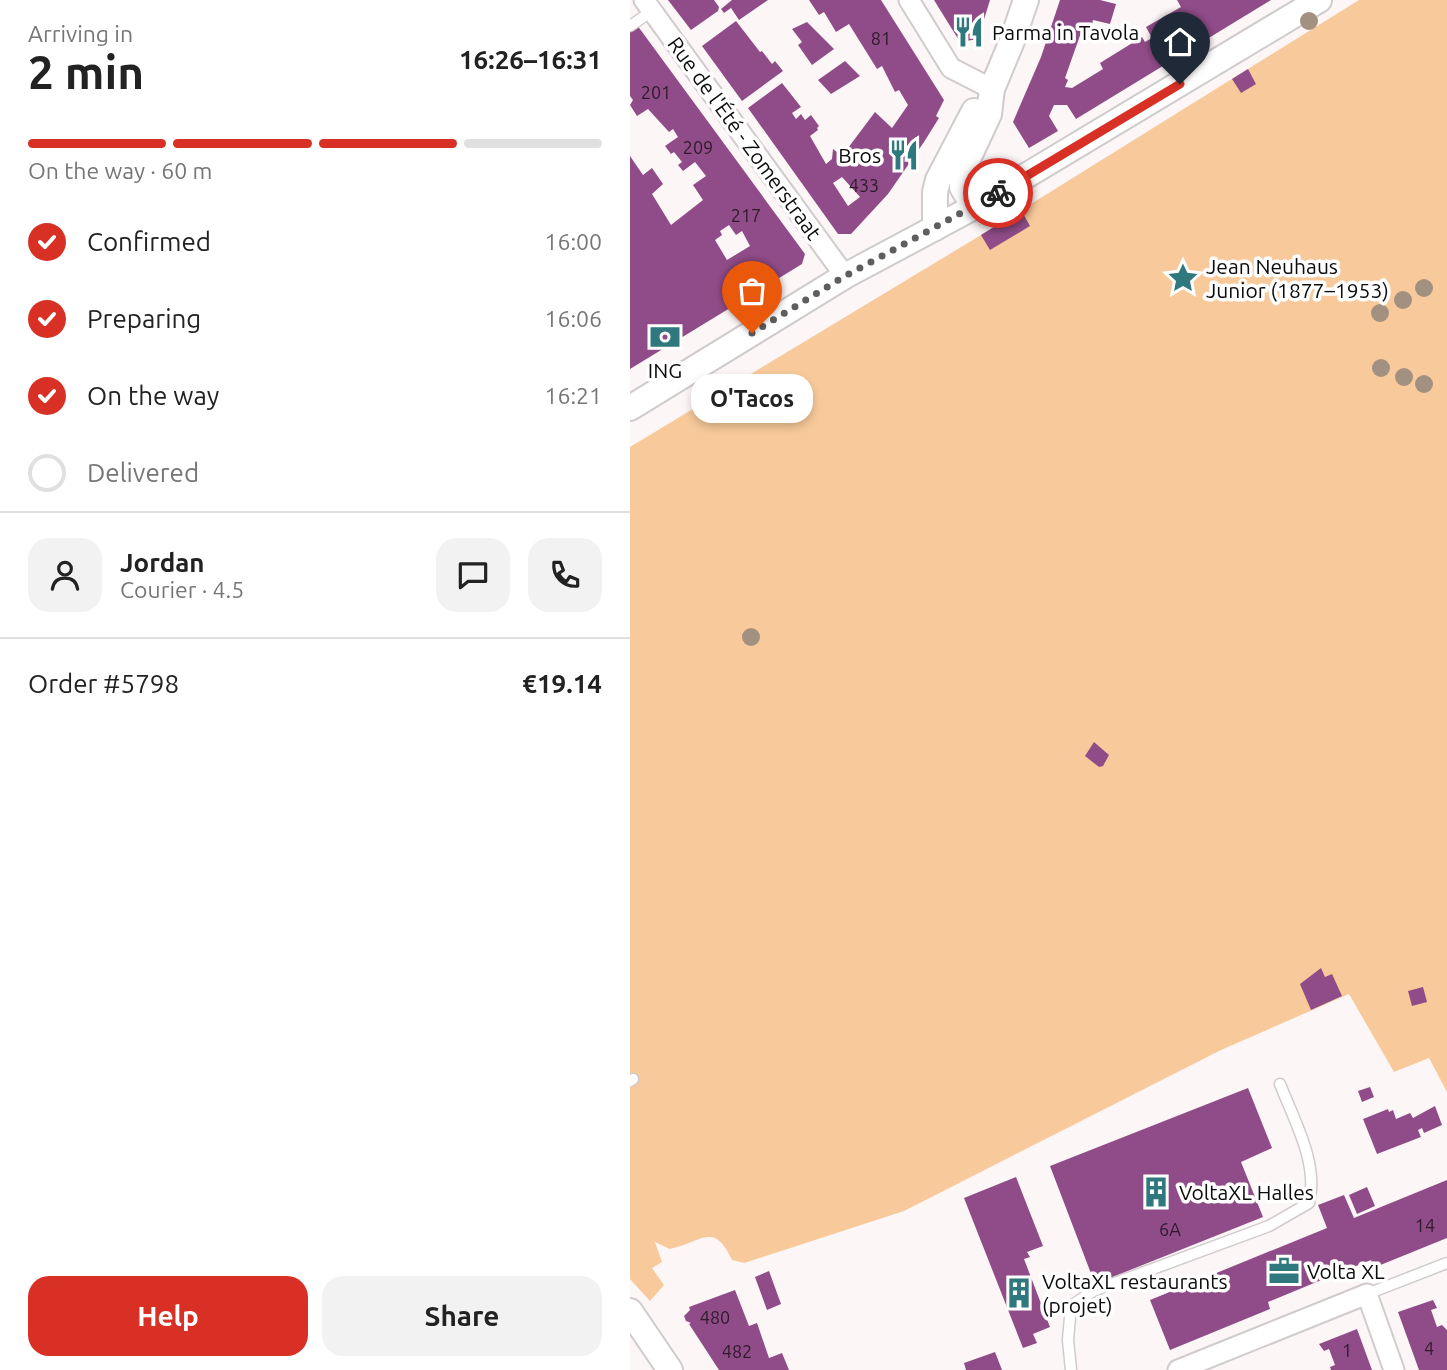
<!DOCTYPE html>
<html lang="en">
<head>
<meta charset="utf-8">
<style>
  body { margin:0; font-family:Ubuntu,sans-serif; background:#f2f2f2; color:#222; height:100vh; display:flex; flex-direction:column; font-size:26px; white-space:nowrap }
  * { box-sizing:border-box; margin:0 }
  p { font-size:23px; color:#767676 }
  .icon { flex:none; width:38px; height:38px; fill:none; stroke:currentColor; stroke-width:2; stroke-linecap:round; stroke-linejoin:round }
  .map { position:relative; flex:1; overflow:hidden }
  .panel { display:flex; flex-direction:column; background:#fff; width:630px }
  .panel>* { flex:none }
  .pin { position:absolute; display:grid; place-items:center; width:60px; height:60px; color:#fff; margin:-72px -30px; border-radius:50% 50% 50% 0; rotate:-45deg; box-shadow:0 0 7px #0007 }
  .pin .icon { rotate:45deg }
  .courier { position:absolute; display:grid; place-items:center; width:70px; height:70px; margin:-35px; border:5px solid #d93025; border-radius:50%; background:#fff; color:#222; box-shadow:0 2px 9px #0007 }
  .bubble { position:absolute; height:49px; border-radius:21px; background:#fff; box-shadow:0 4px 10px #0003; font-size:23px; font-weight:600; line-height:49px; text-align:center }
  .overview em { font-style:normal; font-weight:600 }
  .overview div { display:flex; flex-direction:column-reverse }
  .overview { display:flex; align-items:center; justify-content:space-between; height:119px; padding:0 28px }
  h1 { font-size:46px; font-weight:600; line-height:52px }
  .bar { display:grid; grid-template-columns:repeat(4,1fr); gap:10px 7px; align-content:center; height:84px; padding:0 28px }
  .bar i { height:9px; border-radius:5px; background:#e0e0e0 }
  .bar .on { background:#d93025 }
  .bar p { grid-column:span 4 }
  .line { display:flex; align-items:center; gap:18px; padding:0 28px; border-top:2px solid #e0e0e0 }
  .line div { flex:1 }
  .round { display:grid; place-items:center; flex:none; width:74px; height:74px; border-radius:21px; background:#f2f2f2 }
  ol { padding:0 28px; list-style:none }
  li { display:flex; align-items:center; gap:21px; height:77px }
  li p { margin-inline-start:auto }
  li .icon { padding:7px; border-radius:50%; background:#d93025; color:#fff; stroke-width:4 }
  li:last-child { color:#767676 }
  li i { width:38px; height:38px; border:4px solid #e0e0e0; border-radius:50% }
  .primary-button { display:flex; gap:14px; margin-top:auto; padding:14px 28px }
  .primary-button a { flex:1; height:80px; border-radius:21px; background:#d93025; color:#fff; font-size:28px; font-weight:600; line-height:80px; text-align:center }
  .primary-button a+a { background:#f2f2f2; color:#222 }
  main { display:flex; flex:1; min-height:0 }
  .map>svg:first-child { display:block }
  .green { fill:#f8ca9b }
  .building { fill:#904c88; fill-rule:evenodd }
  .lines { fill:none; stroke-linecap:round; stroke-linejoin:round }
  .service-casing { stroke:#d0cbcc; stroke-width:13 }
  .minor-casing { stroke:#d0cbcc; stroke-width:23 }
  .tertiary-casing { stroke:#d0cbcc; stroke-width:28 }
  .service { stroke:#fff; stroke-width:10 }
  .minor { stroke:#fff; stroke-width:19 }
  .tertiary { stroke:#fff; stroke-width:24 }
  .tree { fill:#a29080 }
  .done { stroke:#605d5e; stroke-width:7; stroke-dasharray:0 12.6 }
  .route { stroke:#d93025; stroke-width:9 }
  .labels { text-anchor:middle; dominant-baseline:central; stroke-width:7; stroke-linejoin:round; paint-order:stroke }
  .number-label { font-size:18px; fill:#2d1b2a }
  .poi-label { font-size:21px; fill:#0c0b0b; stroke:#fff; text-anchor:start }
  .street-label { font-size:21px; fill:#0c0b0b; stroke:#fff }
</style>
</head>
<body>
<main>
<section class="panel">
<div class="overview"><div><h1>2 min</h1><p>Arriving in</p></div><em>16:26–16:31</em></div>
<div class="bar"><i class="on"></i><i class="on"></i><i class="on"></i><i></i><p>On the way · 60 m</p></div>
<ol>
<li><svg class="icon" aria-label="check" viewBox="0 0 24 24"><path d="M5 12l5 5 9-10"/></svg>Confirmed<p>16:00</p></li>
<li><svg class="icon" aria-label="check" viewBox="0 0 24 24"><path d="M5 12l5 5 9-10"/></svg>Preparing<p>16:06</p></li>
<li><svg class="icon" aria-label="check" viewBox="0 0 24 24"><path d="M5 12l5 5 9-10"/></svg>On the way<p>16:21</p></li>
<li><i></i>Delivered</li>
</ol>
<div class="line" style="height:126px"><a class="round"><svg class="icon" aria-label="person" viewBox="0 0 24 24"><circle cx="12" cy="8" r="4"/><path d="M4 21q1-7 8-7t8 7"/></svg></a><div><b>Jordan</b><p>Courier · 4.5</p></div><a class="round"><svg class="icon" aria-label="chat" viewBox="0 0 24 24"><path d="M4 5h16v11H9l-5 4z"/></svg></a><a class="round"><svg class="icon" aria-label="phone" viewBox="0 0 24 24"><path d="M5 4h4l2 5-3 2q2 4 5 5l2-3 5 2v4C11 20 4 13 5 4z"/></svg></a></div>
<div class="line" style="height:91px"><div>Order #5798</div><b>€19.14</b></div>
<div class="primary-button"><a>Help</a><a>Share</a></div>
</section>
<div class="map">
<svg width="817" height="1370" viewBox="0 0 817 1370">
  <rect width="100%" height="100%" fill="#fcf6f7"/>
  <path class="green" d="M 729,0 L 817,0 L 817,1092 L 799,1058 L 764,1072 L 719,994 L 591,1050 L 274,1211 L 114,1263 L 102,1260 C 84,1221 72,1242 40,1249 L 25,1242 L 32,1262 L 22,1268 L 34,1285 L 20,1301 L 0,1279 L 0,447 L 351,235 Z"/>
  <g class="building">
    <polygon points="38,0 84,0 89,7 88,11 61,30"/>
    <polygon points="102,0 138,0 109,20 101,8 94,13 91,9"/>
    <path d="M 179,0 L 251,0 L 314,100 L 306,116 L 309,118 L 294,142 L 258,194 L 221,234 L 208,234 L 118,108 L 152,83 L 171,107 L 162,113 L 166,119 L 171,114 L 175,120 L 181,115 L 189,126 L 187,128 L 188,130 L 180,136 L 196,164 L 202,159 L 203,149 L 212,156 L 245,112 L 262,128 L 278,105 L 269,90 L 265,92 L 252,66 L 247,69 L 219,24 L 206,32 L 194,12 L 189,15 ZM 212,177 L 230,197 L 218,206 L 203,183 Z"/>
    <polygon points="304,0 360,0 348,39 330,42"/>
    <polygon points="430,0 470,0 486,4 480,24 463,20 461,29 453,27 435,78 438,80 435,87 442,88 473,69 470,63 512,37 515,42 522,38 516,27 551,7 547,0 641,0 446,119 437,105 424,105 419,116 428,131 399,148 383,122 411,57"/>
    <polygon points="106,21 130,52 132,51 142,64 145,61 153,71 112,101 72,46"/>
    <polygon points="177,22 204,49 182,65 168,45 172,42 162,29"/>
    <path d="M 7,25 L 175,254 L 172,264 L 0,369 L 0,156 L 13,175 L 22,168 L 33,184 L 22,194 L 41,225 L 73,200 L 63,185 L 76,176 L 65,162 L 53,171 L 48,165 L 52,162 L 44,152 L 41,154 L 35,146 L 48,137 L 43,129 L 39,132 L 18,109 L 7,116 L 0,105 L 3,100 L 0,96 L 0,31 ZM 99,225 L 106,235 L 112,231 L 120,246 L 97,260 L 85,240 L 92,235 L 90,231 Z"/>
    <polygon points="215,61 230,76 201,94 188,80"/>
    <polygon points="618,69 626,84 611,93 602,79"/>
    <polygon points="391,210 400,226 360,250 351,235"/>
    <polygon points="464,742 479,755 473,766 469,767 455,756"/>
    <polygon points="691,968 695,977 702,974 712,996 681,1010 670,984"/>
    <polygon points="793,987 797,1002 782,1006 778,991"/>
    <polygon points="740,1087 744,1097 732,1102 728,1091"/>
    <polygon points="618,1088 642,1148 611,1162 633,1217 465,1284 420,1166"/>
    <polygon points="805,1106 812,1125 794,1133 792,1128 788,1130 791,1137 747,1154 733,1119 758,1109 759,1112 763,1110 766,1119 780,1113 783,1118"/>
    <polygon points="386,1177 413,1246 397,1252 400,1257 394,1259 420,1327 403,1334 407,1343 393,1348 334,1198"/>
    <polygon points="817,1180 817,1238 743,1268 741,1260 689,1281 638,1302 640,1309 540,1350 520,1300 697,1228 688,1205 714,1195 724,1218"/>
    <polygon points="737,1187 745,1206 727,1214 719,1195"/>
    <polygon points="139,1271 151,1304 137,1310 125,1277"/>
    <polygon points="105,1290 119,1326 127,1323 139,1358 152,1353 159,1370 89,1370 59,1324 61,1323 56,1321 54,1316 60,1310 59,1307"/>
    <polygon points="803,1300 807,1308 801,1310 807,1327 812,1325 817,1330 817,1370 789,1370 768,1312"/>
    <polygon points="727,1329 742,1370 701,1370 700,1367 705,1365 699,1349 694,1351 689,1344"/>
    <polygon points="365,1352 372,1370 336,1370 334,1363"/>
  </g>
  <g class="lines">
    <g class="service-casing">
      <g id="service">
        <polyline points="0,26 22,11"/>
        <polyline points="0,1081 3,1079"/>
        <polyline points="737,1294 817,1263"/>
        <path d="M 441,1370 L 438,1340 L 441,1306 L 463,1291 L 639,1226 L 679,1203 C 689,1164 664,1120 650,1084"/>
      </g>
    </g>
    <g class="minor-casing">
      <g id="minor">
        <polyline points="14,0 215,276"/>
        <polyline points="279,0 321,68 362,89"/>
        <polyline points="548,1370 737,1294 764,1370"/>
      </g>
    </g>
    <g class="tertiary-casing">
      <g id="tertiary">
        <polyline points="344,207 332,187 331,174 359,114 362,89 382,41 396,0"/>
        <polyline points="305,228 305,192 308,180 344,111"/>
        <polyline points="0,408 215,276 344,207 689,0"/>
        <polyline points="0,1311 40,1370"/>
      </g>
    </g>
    <use href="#service" class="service"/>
    <use href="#minor" class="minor"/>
    <use href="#tertiary" class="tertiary"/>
  </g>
  <g class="tree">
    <circle cx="679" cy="21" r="9"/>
    <circle cx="794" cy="288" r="9"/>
    <circle cx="773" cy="300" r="9"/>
    <circle cx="750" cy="313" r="9"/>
    <circle cx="751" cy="368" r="9"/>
    <circle cx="774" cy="377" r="9"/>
    <circle cx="794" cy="384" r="9"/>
    <circle cx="121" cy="637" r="9"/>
  </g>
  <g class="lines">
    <polyline class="done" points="122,333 215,276 368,193"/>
    <polyline class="route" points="368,193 550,84"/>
  </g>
  <defs>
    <g id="restaurant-bare" transform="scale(2.415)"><path d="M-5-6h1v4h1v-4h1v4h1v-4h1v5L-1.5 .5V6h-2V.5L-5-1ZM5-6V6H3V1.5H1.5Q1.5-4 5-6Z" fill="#2f787e" stroke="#fff" stroke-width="2.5" paint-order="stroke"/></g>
    <g id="sight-bare" transform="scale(2.415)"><path d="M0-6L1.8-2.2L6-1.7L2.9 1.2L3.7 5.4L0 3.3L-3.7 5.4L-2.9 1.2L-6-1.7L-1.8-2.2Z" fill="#2f787e" stroke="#fff" stroke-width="2.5" paint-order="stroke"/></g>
    <g id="bank-bare" transform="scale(2.415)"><path d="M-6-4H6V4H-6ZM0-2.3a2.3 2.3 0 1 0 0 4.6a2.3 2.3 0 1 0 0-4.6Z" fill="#2f787e" stroke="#fff" stroke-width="2.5" paint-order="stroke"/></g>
    <g id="building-bare" transform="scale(2.415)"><path d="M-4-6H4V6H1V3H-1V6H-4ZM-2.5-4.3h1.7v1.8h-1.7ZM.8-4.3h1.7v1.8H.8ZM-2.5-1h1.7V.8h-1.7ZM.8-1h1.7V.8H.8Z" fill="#2f787e" stroke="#fff" stroke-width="2.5" paint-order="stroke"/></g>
    <g id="office-bare" transform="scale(2.415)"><path d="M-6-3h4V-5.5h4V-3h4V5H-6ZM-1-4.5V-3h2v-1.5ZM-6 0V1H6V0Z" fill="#2f787e" stroke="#fff" stroke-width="2.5" paint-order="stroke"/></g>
  </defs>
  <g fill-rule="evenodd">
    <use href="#restaurant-bare" x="339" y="32"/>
    <use href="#restaurant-bare" x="274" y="155"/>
    <use href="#sight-bare" x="553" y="278"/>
    <use href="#bank-bare" x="35" y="337"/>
    <use href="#building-bare" x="526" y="1192"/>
    <use href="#office-bare" x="654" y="1271"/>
    <use href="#building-bare" x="389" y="1293"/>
  </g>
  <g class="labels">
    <g class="number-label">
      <text x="251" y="38">81</text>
      <text x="26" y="92">201</text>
      <text x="68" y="147">209</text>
      <text x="234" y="185">433</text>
      <text x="116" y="215">217</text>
      <text x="795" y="1225">14</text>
      <text x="540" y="1229">6A</text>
      <text x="85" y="1317">480</text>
      <text x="799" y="1348">4</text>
      <text x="717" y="1350">1</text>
      <text x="107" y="1351">482</text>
    </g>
    <g class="poi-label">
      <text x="362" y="32">Parma in Tavola</text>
      <text x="251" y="155" text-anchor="end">Bros</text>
      <text x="576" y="266">Jean Neuhaus<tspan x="576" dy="24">Junior (1877–1953)</tspan></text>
      <text x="35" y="370" text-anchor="middle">ING</text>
      <text x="549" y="1192">VoltaXL Halles</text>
      <text x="677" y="1271">Volta XL</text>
      <text x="412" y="1281">VoltaXL restaurants<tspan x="412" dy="24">(projet)</tspan></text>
    </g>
    <g class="street-label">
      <text transform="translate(115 138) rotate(54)">Rue de l'Été - Zomerstraat</text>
    </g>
  </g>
</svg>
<div class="pin" style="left:122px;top:333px;background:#ea580c"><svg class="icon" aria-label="bag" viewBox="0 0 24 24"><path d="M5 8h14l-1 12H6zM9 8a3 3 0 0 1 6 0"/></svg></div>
<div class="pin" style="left:550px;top:84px;background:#1f2937"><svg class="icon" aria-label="home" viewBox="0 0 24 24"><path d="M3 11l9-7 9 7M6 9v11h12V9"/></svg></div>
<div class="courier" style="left:368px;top:193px"><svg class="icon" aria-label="bike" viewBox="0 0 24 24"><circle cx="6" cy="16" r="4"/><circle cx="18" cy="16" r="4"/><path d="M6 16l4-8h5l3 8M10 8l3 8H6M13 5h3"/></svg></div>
<div class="bubble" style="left:61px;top:374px;width:122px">O'Tacos</div>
</div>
</main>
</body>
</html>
